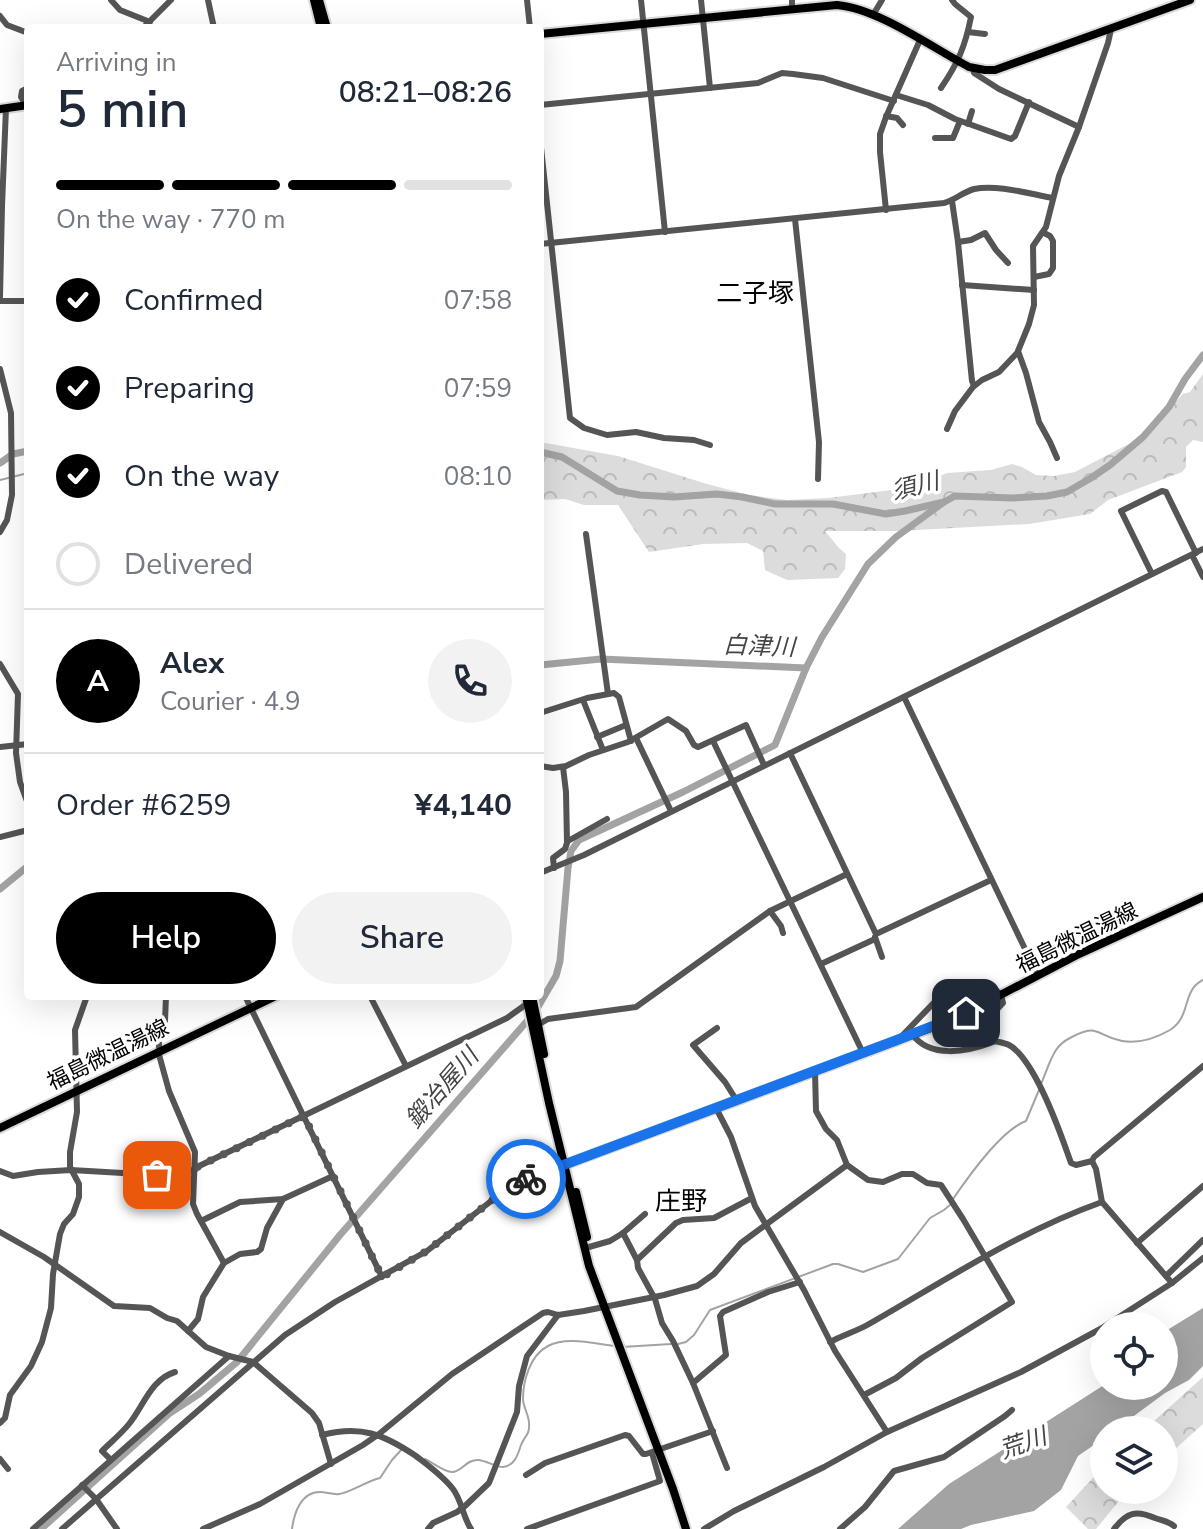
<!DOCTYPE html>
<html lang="en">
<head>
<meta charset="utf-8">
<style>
  body { margin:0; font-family:"Nunito Sans","Noto Sans JP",sans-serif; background:#f2f2f3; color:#1f2937; height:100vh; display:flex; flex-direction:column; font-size:30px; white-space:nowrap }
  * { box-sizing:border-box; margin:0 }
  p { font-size:26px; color:#747a83 }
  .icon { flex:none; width:44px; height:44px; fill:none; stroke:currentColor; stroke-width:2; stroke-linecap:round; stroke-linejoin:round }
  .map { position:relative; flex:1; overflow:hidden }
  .panel { position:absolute; left:24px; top:24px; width:520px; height:976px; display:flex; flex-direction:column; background:#fff; border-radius:8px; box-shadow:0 8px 32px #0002 }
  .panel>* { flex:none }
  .fabs { position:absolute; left:1090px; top:1312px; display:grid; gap:16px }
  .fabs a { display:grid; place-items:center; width:88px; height:88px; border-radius:50%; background:#fff; box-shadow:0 8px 32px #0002; font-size:40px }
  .pin { position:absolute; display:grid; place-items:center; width:68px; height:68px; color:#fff; margin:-34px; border-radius:16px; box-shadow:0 4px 12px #0006 }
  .courier { position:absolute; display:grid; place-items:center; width:80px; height:80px; margin:-40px; border:6px solid #1a73e8; border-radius:50%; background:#fff; color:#222; box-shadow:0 2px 10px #0007 }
  .overview em { font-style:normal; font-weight:600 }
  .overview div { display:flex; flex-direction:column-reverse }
  .overview { display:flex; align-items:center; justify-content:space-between; height:136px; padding:0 32px }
  h1 { font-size:52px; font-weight:600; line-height:60px }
  .bar { display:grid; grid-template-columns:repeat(4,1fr); gap:12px 8px; align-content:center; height:96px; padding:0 32px }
  .bar i { height:10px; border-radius:6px; background:#e0e1e3 }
  .bar .current { background:#000 }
  .bar p { grid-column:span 4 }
  .line { display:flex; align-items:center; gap:20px; padding:0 32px; border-top:2px solid #e0e1e3 }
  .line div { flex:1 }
  .round { display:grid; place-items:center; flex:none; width:84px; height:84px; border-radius:42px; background:#f2f2f3 }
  ol { padding:0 32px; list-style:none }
  li { display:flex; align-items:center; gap:24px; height:88px }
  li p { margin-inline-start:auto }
  li .icon { padding:8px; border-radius:50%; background:#000; color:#fff; stroke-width:4 }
  li:last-child { color:#747a83 }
  li i { width:44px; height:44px; border:4px solid #e0e1e3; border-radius:50% }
  .cta { display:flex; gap:16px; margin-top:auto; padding:16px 32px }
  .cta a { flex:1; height:92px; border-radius:48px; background:#000; color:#fff; font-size:32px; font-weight:600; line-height:92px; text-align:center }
  .cta a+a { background:#f2f2f3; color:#1f2937 }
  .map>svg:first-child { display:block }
  .forest { fill:url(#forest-crowns) }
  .water { fill:#a3a3a3 }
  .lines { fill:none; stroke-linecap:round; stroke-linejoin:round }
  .stream { stroke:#a3a3a3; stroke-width:2 }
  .river { stroke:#a3a3a3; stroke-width:7 }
  .major-casing { stroke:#dbdbdb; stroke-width:12 }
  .minor { stroke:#555; stroke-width:6 }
  .major { stroke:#000; stroke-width:8 }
  .done { stroke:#595959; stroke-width:8; stroke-dasharray:0 14.4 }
  .route { stroke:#1a73e8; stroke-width:10 }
  .labels { text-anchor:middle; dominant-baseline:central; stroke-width:7; stroke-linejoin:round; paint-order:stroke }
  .street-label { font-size:22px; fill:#000; stroke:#fff }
  .water-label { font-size:24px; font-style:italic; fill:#444; stroke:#fff }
  .quarter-label { font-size:26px; fill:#000; stroke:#fff }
</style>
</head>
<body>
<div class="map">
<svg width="1203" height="1529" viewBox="0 0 1203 1529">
  <defs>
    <pattern id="forest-crowns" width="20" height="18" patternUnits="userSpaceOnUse" patternTransform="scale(2)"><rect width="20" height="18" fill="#dcdcdc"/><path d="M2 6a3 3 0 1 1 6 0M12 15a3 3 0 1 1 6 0" fill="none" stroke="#bbb"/></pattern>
  </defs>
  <rect width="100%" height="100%" fill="#fff"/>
  <g class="forest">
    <polygon points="1203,374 1203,442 1193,440 1186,447 1186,467 1182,472 1108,500 1090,514 1029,524 897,531 825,531 839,548 846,554 845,569 838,578 787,580 765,570 763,551 747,543 703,544 649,552 618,505 584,505 565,499 540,500 540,442 618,456 707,484 749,495 787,500 828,498 900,489 918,484 947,473 991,470 1012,464 1022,467 1036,475 1054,476 1075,472 1142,437 1183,394 1190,392"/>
    <polygon points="1203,1377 1203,1424 1164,1459 1164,1430 1144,1430"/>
    <polygon points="1104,1466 1104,1490 1128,1490 1096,1529 1088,1529 1066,1507"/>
  </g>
  <polygon class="water" points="1203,1308 1203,1366 1189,1380 1165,1393 1115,1430 1104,1430 1104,1438 1078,1456 1061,1490 1034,1511 971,1525 961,1529 898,1529 949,1484 1104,1385 1164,1386 1164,1332"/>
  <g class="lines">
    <g class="stream">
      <polyline points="0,480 28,473"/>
      <path d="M 1041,1084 C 1046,1073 1049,1061 1056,1050 C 1060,1044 1064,1041 1070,1038 C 1100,1022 1095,1036 1122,1041 C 1139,1044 1156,1038 1170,1030 C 1192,1016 1181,991 1203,980"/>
      <path d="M 953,1199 C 968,1177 1001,1130 1026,1121 L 1039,1090"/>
      <polyline points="678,1344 686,1342 694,1335 710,1310 833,1264 838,1264 863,1272 898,1259 930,1218 944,1210 950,1205"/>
      <polyline points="622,1347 671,1344"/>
      <path d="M 425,1459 C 432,1462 444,1472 452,1472 C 462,1472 466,1459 479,1460 C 487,1461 496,1467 503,1467 C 515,1466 518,1454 521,1445 C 525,1435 530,1435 529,1423 C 529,1415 523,1407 523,1399 C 523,1381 530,1355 548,1346 C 567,1336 595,1344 615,1346"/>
      <path d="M 292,1529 C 294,1513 301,1492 320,1492 C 326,1492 333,1495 339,1494 C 349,1493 367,1481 380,1478 L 392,1460 L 402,1449"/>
    </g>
    <g class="river">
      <polyline points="540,452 562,457 617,491 640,495 674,497 717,494 742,497 775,504 833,504 886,514 905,511 944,502 955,496 1012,498 1047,496 1067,492 1091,478 1110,465 1143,437 1169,407 1185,379 1203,355"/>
      <polyline points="0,463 13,454 28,451"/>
      <polyline points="540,665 601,659 806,668"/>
      <polyline points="0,889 28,866"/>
      <polyline points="41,1529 170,1413 199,1394 237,1362 340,1235 535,1012 556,976 560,961 568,868 571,851 579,840 683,792 775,745 806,668 822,637 868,564 896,537 944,502"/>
    </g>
    <g class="major-casing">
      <g id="major">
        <polyline points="314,0 321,28"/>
        <polyline points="319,0 327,28"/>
        <path d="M 540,34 L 837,5 C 879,9 931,47 969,67 L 985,70 L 995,70 L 1190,0"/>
        <polyline points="0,109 28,105"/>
        <polyline points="526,996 549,1103 589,1266 673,1489 686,1529"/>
        <polyline points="532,996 544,1054"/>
        <polyline points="0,1128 276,996"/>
        <polyline points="564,1165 939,1025 966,1013 1079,954 1203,897"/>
        <polyline points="576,1192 587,1237"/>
      </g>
    </g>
    <g class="minor">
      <polyline points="111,0 120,10 150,22"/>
      <polyline points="208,0 214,28"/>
      <polyline points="527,0 530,28"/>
      <polyline points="641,0 665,232"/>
      <polyline points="701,0 710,88"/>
      <polyline points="792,9 792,0"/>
      <polyline points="873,15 882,0"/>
      <polyline points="0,16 7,25 28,33"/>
      <polyline points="143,28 171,0"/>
      <polyline points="968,32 985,34"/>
      <polyline points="973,68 974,73 999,89 1079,127"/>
      <path d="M 941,88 C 958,63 965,47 971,17 L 955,4 L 952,0"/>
      <polyline points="896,95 928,105 955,119 1011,139 1015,136 1029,102"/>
      <polyline points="26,105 21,97 22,91 28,88"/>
      <polyline points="540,105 758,83 782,73 793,74 823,78 894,101"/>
      <polyline points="886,116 897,118 903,125"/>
      <polyline points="968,124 972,111"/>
      <polyline points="540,138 570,418 584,428 607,435 636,432 664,438 694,440 710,445"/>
      <polyline points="935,138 953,138 960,121"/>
      <polyline points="952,201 958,242 972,381 974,386"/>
      <polyline points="886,210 880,152 880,134 886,117 920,40"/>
      <polyline points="795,219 819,442 818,479"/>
      <polyline points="958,242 971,240 985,233 996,250 1008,263"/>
      <path d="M 540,244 L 944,203 C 955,200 963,192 974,189 C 997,184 1030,194 1053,198"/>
      <polyline points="1034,277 1049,274 1053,268 1053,241 1050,236 1044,233"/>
      <polyline points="962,285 1034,290"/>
      <polyline points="0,297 2,206 6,108"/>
      <polyline points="0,301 28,301"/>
      <polyline points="0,369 11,413 12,495 7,520 0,532"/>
      <polyline points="947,429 955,411 973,387 982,380 999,372 1018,352"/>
      <polyline points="1057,458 1050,442 1039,422 1026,373 1018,351 1029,324 1034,305 1033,246 1046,227 1059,176 1079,127 1108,43 1111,29"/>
      <polyline points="586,534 608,694"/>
      <polyline points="1192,555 1203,577"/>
      <polyline points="1152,574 1121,511 1162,491 1166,492 1196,553"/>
      <polyline points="0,664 18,694 16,753 20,782 28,804"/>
      <polyline points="904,697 1038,976"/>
      <polyline points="583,700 603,750"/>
      <polyline points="540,713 587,698 614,693 619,697 631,741"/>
      <polyline points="597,737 626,725"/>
      <polyline points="636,738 671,811"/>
      <polyline points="713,741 863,1053"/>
      <polyline points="0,747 28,744"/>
      <polyline points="790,753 876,934 991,880"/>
      <polyline points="540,766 553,768 566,766 589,755 628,742 668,719 686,731 694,745 698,747 746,725 764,765"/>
      <polyline points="0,837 28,830"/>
      <polyline points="568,841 607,819"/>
      <polyline points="554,868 553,858 565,849 567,843 566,792 563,767"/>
      <polyline points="540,873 584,855 1203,549"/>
      <polyline points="770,911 781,926 783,933"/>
      <polyline points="875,937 882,957"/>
      <polyline points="821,964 875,939"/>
      <polyline points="245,996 382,1277"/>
      <polyline points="370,996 406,1066"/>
      <polyline points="536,1026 548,1019 636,1007 770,911 847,874"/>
      <polyline points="717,1028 693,1045 725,1082 737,1101"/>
      <path d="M 912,1034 C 930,1059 967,1052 993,1042"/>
      <path d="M 898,1040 L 949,987 L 961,984 L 995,989 L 1001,995 L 1003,1003 C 991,1016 982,1022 990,1040 C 996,1042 1003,1042 1009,1045 C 1035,1059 1061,1134 1071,1163 L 1076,1165 L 1092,1161 L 1096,1169 L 1102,1202 L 1172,1283"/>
      <polyline points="159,1050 159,1036 165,1021 166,996"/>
      <polyline points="158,1051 169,1091 195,1152 193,1204 197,1214 224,1263"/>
      <polyline points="815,1071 816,1111 826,1129 837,1140 847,1165 868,1180 883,1182 902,1174 913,1174 927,1183 941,1185 963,1219 1012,1302 922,1358 896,1378 864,1395"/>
      <polyline points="716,1108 731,1137 755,1206 804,1290 835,1351 887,1432"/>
      <polyline points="1092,1161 1094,1157 1203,1066"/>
      <polyline points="195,1168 507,1018 528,1003"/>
      <polyline points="0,1171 13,1176 38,1172 71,1170 157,1175 195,1170"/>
      <polyline points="201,1221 240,1202 283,1199 333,1176"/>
      <polyline points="0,1232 44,1257 114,1306 150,1308 167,1318 177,1321 206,1347 229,1356 253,1362 312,1413 319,1423 331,1464"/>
      <polyline points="623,1233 637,1260"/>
      <polyline points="1137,1243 1203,1186"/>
      <polyline points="589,1247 610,1241 623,1233 645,1214"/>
      <polyline points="1166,1276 1203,1240"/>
      <polyline points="1105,1326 1172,1283 1203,1258"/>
      <polyline points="188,1331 198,1319 203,1297 224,1263 240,1254 257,1252 261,1249 267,1228 283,1199"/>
      <path d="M 830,1342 C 843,1335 857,1331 869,1324 C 946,1280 1018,1232 1102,1202"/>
      <polyline points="693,1383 673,1341 662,1323 655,1299 638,1268 637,1260 676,1223 683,1220 714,1218 752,1198"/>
      <polyline points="0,1423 5,1418 10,1395 31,1366 42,1342 51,1308 53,1274 60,1234 64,1224 73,1214 79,1197 79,1184 70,1167 70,1152 77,1112 75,1030 87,996"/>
      <path d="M 322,1435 C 361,1425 383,1434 416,1456 C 429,1466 443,1476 453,1489 C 462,1501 463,1517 471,1529"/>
      <polyline points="0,1459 8,1469"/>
      <path d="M 111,1460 L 102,1451 C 111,1442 121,1434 129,1424 C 143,1407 151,1379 175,1372"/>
      <polyline points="727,1468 693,1383 726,1355 720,1316 723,1312 768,1292 800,1282"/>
      <polyline points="526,1475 545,1463 625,1435 629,1436 643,1454 646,1454 713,1431"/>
      <polyline points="82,1485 96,1499 117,1529"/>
      <polyline points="33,1529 229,1356"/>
      <polyline points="62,1529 285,1335 335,1302 427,1251 504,1191 529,1177 564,1165"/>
      <polyline points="203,1529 260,1504 363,1445 379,1434 452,1374 543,1313 548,1312 558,1315 584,1311 664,1295 697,1286 714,1274 741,1243 847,1165"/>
      <polyline points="428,1529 433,1523 457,1512 465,1506 489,1483 517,1412 519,1386 527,1356 558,1315"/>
      <polyline points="527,1529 660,1481 652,1453"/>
      <polyline points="704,1529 734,1511 824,1467 887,1432 1021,1372 1104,1327"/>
      <polyline points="840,1529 865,1507 894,1471 944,1457 1005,1416 1012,1410"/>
      <path d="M 1114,1529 C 1127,1512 1136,1510 1155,1518 C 1163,1521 1168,1521 1174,1526"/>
    </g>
    <use href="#major" class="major"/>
  </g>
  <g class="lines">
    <polyline class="done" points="157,1175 195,1170 195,1168 304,1116 382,1277 427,1251 504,1191 526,1179"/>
    <polyline class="route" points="526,1179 897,1040 966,1013"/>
  </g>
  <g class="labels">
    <g class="street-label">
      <text transform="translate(1077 938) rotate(-26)">福島微温湯線</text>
      <text transform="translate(108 1055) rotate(-26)">福島微温湯線</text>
    </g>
    <g class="water-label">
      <text transform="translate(915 486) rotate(-14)">須川</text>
      <text transform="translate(759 646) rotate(2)">白津川</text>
      <text transform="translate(442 1088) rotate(-49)">鍛冶屋川</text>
      <text transform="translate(1023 1443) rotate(-19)">荒川</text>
    </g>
    <g class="quarter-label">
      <text x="755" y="293">二子塚</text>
      <text x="681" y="1201">庄野</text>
    </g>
  </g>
</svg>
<div class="fabs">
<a><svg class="icon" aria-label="locate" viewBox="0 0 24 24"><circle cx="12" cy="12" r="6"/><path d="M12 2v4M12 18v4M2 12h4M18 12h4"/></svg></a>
<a><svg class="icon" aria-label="layers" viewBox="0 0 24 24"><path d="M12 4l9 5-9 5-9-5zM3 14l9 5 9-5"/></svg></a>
</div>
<div class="pin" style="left:157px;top:1175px;background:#ea580c"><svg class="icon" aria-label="bag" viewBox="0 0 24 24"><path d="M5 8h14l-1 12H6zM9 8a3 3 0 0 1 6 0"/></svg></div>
<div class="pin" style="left:966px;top:1013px;background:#1f2937"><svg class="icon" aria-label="home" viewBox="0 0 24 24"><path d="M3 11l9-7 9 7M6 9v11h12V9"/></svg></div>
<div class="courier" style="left:526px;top:1179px"><svg class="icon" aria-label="bike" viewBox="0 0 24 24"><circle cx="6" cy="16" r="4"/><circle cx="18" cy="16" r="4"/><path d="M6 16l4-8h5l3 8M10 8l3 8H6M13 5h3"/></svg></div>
<section class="panel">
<div class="overview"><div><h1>5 min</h1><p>Arriving in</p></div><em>08:21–08:26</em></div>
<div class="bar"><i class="current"></i><i class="current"></i><i class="current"></i><i></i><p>On the way · 770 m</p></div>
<ol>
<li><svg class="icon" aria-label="check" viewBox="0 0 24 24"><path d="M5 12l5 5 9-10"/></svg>Confirmed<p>07:58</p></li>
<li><svg class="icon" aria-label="check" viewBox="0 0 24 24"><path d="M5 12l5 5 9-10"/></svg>Preparing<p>07:59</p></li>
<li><svg class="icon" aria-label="check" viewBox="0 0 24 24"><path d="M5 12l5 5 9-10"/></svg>On the way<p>08:10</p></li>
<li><i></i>Delivered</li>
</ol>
<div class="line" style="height:144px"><b class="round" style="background:#000;color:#fff">A</b><div><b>Alex</b><p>Courier · 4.9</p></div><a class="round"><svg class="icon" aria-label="phone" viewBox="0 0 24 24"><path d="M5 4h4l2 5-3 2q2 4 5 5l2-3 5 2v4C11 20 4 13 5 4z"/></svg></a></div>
<div class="line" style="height:104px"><div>Order #6259</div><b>¥4,140</b></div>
<div class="cta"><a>Help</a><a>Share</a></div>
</section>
</div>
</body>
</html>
